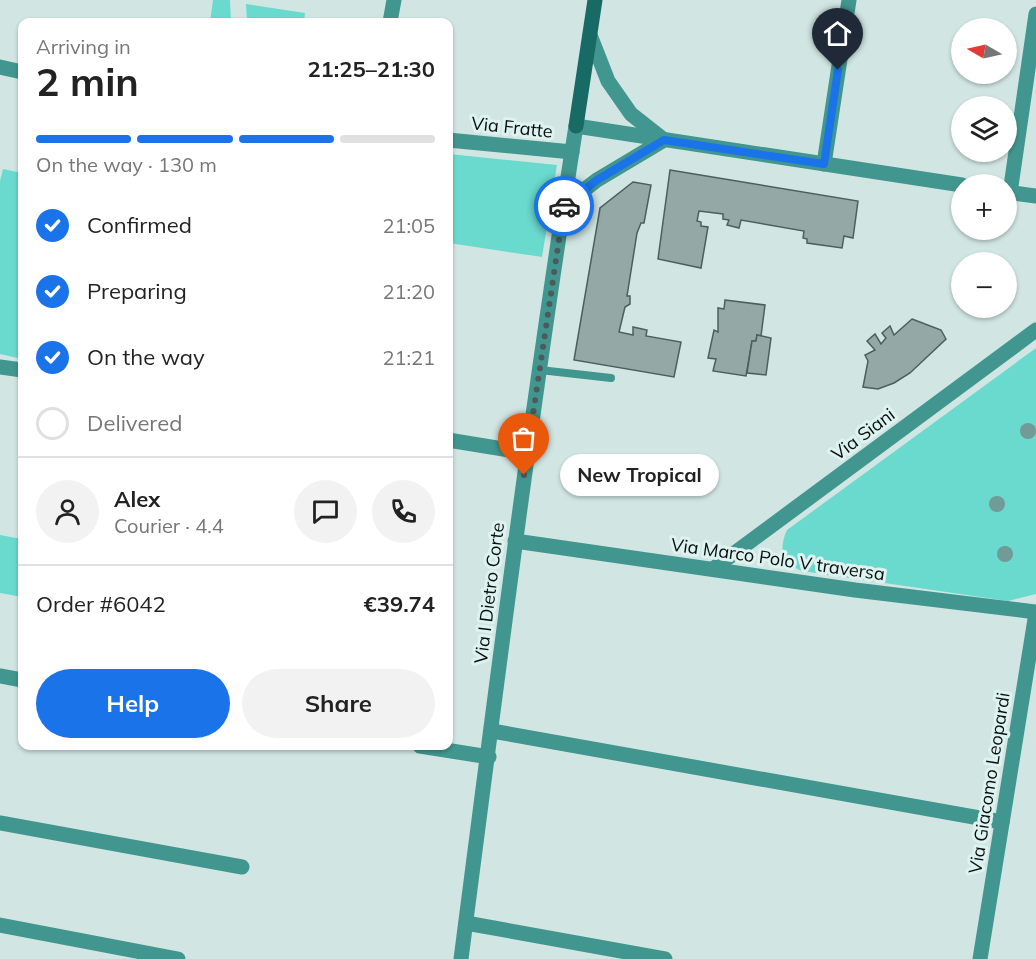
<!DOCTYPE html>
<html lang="en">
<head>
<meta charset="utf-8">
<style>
  body { margin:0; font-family:Mulish,sans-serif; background:#f2f2f2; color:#222; height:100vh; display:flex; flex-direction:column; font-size:22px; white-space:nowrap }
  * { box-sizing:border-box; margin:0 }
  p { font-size:20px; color:#767676 }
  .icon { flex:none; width:33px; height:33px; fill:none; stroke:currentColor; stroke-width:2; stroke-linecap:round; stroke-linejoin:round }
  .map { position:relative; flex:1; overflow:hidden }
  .panel { position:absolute; left:18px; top:18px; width:435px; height:732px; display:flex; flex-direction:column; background:#fff; border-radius:12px; box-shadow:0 2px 4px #0004 }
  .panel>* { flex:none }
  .needle { width:39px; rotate:279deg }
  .controls { position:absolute; left:951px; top:18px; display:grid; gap:12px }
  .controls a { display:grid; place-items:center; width:66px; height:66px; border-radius:50%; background:#fff; box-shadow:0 2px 4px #0004; font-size:30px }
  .pin { position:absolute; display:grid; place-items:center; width:51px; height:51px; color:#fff; margin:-62px -26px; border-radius:50% 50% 50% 0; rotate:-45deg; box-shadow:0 0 6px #0007 }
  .pin .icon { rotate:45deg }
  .courier { position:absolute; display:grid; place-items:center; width:60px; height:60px; margin:-30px; border:4px solid #1a73e8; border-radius:50%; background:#fff; color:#222; box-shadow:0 2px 8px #0007 }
  .bubble { position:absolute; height:42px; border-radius:21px; background:#fff; box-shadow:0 2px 4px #0004; font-size:20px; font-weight:700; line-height:42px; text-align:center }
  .headline em { font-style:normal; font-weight:700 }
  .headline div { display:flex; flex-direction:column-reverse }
  .headline { display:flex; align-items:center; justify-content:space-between; height:102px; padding:0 18px }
  h1 { font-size:39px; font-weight:700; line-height:45px }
  .bar { display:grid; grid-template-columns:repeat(4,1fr); gap:9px 6px; align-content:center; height:72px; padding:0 18px }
  .bar i { height:8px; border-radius:4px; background:#e0e0e0 }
  .bar .current { background:#1a73e8 }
  .bar p { grid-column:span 4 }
  .line { display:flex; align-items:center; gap:15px; padding:0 18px; border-top:2px solid #e0e0e0 }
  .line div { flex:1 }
  .round { display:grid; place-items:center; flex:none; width:63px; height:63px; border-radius:32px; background:#f2f2f2 }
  ol { padding:0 18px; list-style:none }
  li { display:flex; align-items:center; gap:18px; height:66px }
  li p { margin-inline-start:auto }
  li .icon { padding:6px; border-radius:50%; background:#1a73e8; color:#fff; stroke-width:4 }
  li:last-child { color:#767676 }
  li i { width:33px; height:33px; border:3px solid #e0e0e0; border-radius:50% }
  .action { display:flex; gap:12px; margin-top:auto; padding:12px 18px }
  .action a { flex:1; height:69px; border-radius:36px; background:#1a73e8; color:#fff; font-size:24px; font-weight:700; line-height:69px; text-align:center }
  .action a+a { background:#f2f2f2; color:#222 }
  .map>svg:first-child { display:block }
  .green { fill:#6adacf }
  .building { fill:#94a8a6; stroke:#4c5f5d; stroke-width:1.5 }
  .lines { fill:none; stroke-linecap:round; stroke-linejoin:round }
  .lane { stroke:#41978f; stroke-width:8 }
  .street { stroke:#41978f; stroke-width:15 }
  .secondary { stroke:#186a64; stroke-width:15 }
  .tree { fill:#709b96 }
  .done { stroke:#4e5a59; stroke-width:6; stroke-dasharray:0 10.8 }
  .route { stroke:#1a73e8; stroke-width:8 }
  .labels { text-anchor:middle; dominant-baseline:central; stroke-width:6; stroke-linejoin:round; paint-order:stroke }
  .street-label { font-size:18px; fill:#070f0e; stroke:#def3f0 }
</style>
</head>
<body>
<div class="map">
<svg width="1036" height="959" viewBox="0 0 1036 959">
  <rect width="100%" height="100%" fill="#d1e6e3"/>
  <g class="green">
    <polygon points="213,0 230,0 231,22 210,22"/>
    <polygon points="246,4 305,13 304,22 247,22"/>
    <polygon points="449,154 557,165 542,257 449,243"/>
    <polygon points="3,169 22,173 22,359 0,354 0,181"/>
    <path d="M 1036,348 L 1036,594 L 1008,601 L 802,571 C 782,563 778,550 787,530 Z"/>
    <polygon points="0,535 22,539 22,597 0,593"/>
  </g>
  <g class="building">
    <polygon points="670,170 858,201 853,238 844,236 842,248 807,243 807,239 803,238 804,231 741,220 739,228 727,225 729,220 723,219 723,214 699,211 697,221 701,222 701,226 708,227 701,268 658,259"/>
    <polygon points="633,182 651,185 644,223 641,223 637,233 627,296 630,296 630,304 625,307 619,332 633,335 633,327 647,330 646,336 681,342 674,377 574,360 600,208"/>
    <polygon points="725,300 765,305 761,336 757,335 756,341 752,341 746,376 713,371 716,359 708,358 714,330 718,332 718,308 724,309"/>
    <polygon points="912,319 941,330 946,339 910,373 894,383 878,389 863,387 868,361 865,355 875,350 867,341 875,334 881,344 886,338 882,333 890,326 894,335"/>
    <polygon points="757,335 771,338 766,375 747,373 752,341 756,341"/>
  </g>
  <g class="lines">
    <polyline class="lane" points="540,370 611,378"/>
    <g class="street">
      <polyline points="390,22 394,0"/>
      <polyline points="0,67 22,72"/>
      <polyline points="448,140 572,152"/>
      <polyline points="824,164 849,0"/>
      <polyline points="1006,192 1036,196"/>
      <polyline points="1010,193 1036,14"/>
      <polyline points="563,206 597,180 664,140 631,114 608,81 590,35"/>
      <polyline points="0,367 22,370"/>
      <polyline points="448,440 527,453"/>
      <polyline points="515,541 855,590 1036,612"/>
      <polyline points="713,569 1036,330"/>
      <polyline points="0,676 22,680"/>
      <polyline points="492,731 1002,822"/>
      <polyline points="420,746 489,757"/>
      <polyline points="0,823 242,867"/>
      <polyline points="466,923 665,959"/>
      <polyline points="0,925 178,959"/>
      <path d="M 461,959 C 497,681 532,403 576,126 L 962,185"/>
      <polyline points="980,959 1036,613"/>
    </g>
    <polyline class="secondary" points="576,126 595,0"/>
  </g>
  <g class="tree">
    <circle cx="1028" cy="431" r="8"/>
    <circle cx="997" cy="504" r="8"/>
    <circle cx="1005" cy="554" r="8"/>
  </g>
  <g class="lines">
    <polyline class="done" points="524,475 564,206"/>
    <polyline class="route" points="564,206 597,180 664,140 824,164 838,70"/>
  </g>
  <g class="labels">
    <g class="street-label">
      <text transform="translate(512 127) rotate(6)">Via Fratte</text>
      <text transform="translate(863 434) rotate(-37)">Via Siani</text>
      <text transform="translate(778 559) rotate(8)">Via Marco Polo V traversa</text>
      <text transform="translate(489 593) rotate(-83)">Via I Dietro Corte</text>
      <text transform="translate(989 783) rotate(-81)">Via Giacomo Leopardi</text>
    </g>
  </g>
</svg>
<div class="controls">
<a><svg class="needle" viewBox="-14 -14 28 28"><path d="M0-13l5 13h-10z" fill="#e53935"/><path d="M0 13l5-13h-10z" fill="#767676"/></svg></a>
<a><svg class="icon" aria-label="layers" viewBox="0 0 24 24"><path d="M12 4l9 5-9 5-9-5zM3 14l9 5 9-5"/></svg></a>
<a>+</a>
<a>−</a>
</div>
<div class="pin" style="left:524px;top:475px;background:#ea580c"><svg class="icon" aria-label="bag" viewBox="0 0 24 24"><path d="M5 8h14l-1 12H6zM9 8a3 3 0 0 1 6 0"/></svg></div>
<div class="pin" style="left:838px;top:70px;background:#1f2937"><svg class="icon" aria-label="home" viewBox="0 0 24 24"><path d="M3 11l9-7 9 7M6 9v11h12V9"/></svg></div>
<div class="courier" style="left:564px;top:206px"><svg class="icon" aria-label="car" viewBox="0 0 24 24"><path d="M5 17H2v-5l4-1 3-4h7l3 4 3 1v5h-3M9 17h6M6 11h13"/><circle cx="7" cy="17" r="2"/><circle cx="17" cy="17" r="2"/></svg></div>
<div class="bubble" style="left:560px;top:454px;width:159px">New Tropical</div>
<section class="panel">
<div class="headline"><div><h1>2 min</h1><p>Arriving in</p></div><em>21:25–21:30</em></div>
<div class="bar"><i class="current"></i><i class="current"></i><i class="current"></i><i></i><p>On the way · 130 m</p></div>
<ol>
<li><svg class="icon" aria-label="check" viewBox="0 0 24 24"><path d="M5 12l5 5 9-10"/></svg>Confirmed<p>21:05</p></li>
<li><svg class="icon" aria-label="check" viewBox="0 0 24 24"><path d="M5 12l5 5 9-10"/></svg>Preparing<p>21:20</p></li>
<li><svg class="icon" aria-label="check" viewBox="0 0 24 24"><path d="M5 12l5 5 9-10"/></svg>On the way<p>21:21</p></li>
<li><i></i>Delivered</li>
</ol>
<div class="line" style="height:108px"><a class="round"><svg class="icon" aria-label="person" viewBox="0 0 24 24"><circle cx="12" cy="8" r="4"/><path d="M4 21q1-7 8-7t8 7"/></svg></a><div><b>Alex</b><p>Courier · 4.4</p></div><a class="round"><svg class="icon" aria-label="chat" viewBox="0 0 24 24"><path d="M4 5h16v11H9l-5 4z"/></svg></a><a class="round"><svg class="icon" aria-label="phone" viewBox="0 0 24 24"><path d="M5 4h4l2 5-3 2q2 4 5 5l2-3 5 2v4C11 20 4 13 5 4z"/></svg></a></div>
<div class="line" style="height:78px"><div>Order #6042</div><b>€39.74</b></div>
<div class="action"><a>Help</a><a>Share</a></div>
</section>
</div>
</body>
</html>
